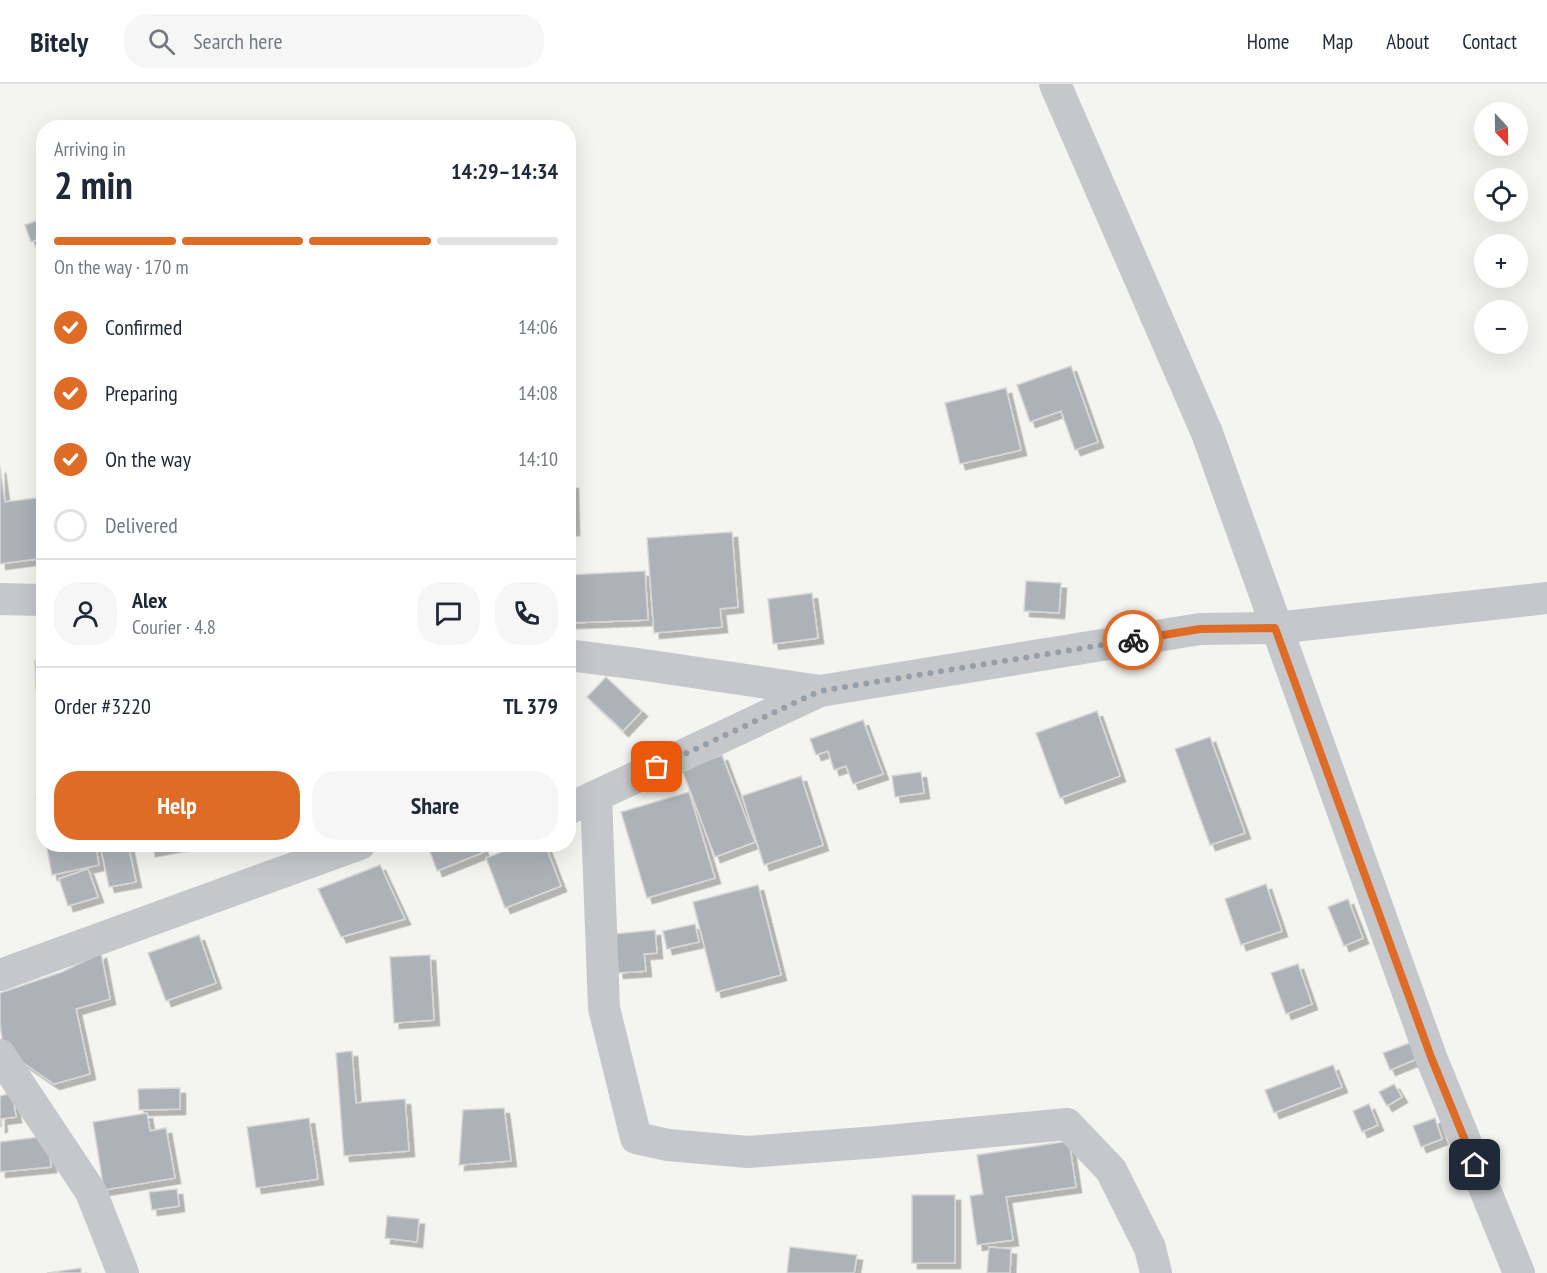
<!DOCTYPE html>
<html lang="en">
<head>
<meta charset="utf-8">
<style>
  body { margin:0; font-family:"PT Sans Narrow",sans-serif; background:#f6f6f7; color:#1f2937; height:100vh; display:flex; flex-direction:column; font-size:22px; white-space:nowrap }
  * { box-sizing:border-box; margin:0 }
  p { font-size:20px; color:#747a83 }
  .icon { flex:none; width:33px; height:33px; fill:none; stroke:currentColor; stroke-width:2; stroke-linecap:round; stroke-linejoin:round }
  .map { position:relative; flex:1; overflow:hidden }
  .details { position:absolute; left:36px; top:36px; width:540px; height:732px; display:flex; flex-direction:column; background:#fff; border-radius:24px; box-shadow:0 6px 24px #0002 }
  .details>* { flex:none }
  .needle { width:39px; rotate:158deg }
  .buttons { position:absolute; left:1474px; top:18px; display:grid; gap:12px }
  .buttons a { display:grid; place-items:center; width:54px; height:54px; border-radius:50%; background:#fff; box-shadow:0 6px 24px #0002; font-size:30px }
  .pin { position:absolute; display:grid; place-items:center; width:51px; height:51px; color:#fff; margin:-26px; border-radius:12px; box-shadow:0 3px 9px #0006 }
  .courier { position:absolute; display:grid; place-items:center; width:60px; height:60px; margin:-30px; border:4px solid #de6c27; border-radius:50%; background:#fff; color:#222; box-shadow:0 2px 8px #0007 }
  .summary em { font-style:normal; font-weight:800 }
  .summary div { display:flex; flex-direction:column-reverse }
  .summary { display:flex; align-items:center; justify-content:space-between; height:102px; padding:0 18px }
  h1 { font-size:39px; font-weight:800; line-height:45px }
  .bar { display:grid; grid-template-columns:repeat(4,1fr); gap:9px 6px; align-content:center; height:72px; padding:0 18px }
  .bar i { height:8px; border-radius:4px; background:#e0e1e3 }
  .bar .selected { background:#de6c27 }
  .bar p { grid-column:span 4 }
  .line { display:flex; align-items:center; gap:15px; padding:0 18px; border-top:2px solid #e0e1e3 }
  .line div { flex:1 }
  .round { display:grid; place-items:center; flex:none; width:63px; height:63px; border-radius:24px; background:#f6f6f7 }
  ol { padding:0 18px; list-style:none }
  li { display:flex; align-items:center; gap:18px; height:66px }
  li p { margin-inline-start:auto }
  li .icon { padding:6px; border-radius:50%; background:#de6c27; color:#fff; stroke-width:4 }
  li:last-child { color:#747a83 }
  li i { width:33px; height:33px; border:3px solid #e0e1e3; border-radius:50% }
  .primary-button { display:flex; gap:12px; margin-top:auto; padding:12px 18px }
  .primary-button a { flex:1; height:69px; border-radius:24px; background:#de6c27; color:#fff; font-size:24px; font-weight:800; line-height:69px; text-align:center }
  .primary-button a+a { background:#f6f6f7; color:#1f2937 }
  header { display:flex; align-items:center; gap:36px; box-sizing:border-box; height:84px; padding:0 30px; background:#fff; border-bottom:2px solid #e0e1e3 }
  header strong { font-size:28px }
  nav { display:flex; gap:33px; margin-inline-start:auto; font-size:21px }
  .search { width:420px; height:54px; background:#f6f6f7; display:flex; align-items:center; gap:15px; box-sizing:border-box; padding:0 21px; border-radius:24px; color:#747a83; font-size:22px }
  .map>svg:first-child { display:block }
  .building { fill:#adb2b9; stroke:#d6d6d4; stroke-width:1.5; filter:url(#shadow) }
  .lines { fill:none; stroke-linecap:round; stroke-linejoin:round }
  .minor { stroke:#c5c7cb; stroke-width:32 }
  .done { stroke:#969fa8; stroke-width:6; stroke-dasharray:0 10.8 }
  .route { stroke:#de6c27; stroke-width:8 }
</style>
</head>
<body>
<header>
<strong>Bitely</strong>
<div class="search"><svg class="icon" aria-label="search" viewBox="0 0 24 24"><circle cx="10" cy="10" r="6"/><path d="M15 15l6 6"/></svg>Search here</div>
<nav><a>Home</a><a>Map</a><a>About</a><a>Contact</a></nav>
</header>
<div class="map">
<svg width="1547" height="1189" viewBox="0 0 1547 1189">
  <defs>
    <filter id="shadow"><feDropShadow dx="5.5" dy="5.5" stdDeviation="0" flood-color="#0004"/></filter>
  </defs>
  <rect width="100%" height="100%" fill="#f4f5f1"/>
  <g class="building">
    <polygon points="44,134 44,153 31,158 25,141"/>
    <polygon points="1071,282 1098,358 1075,366 1061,327 1030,338 1017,301"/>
    <polygon points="1006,304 1021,366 960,380 945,319"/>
    <polygon points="0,383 5,418 44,413 44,474 0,480"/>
    <polygon points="568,399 573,399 574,446 568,446"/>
    <polygon points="732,448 738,523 720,525 722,543 654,549 647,454"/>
    <polygon points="645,487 648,536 568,539 568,491"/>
    <polygon points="1026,497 1061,499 1059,529 1024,527"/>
    <polygon points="812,509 818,554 773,560 768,515"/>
    <polygon points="35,577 44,577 44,605 36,606"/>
    <polygon points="606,593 642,627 623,647 587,613"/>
    <polygon points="1097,627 1120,692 1060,714 1036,649"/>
    <polygon points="863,636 883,690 853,700 846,682 834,686 828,667 816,671 810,655"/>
    <polygon points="1210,653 1245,749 1210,761 1175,665"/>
    <polygon points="722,671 755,758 715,773 682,686"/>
    <polygon points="921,688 924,709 895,713 892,692"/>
    <polygon points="801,692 823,761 764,781 742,712"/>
    <polygon points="689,708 715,794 647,814 621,728"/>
    <polygon points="44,711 44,749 36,713"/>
    <polygon points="46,760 95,760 99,781 52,791"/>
    <polygon points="100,760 128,760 136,798 109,803"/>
    <polygon points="149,760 188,760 150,767"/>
    <polygon points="440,760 481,760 484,768 437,787 429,765"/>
    <polygon points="522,760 545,760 561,802 505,824 486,774"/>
    <polygon points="380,781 405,835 341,853 318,805"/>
    <polygon points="88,785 98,813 68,822 59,795"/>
    <polygon points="1266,800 1282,847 1241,861 1225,815"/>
    <polygon points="758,801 781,891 716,908 693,818"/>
    <polygon points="1348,815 1363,854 1344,862 1328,823"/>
    <polygon points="695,840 699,858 667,865 663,847"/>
    <polygon points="655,846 657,869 644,870 646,887 618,889 615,850"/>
    <polygon points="199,851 216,899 166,917 148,869"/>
    <polygon points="101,869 110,915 76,925 90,990 54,1000 19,976 3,962 0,940 0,909 62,888"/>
    <polygon points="430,871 434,936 394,939 390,873"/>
    <polygon points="1298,880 1312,920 1286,930 1271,889"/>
    <polygon points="1412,958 1419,974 1390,986 1383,969"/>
    <polygon points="352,967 356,1019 405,1015 409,1067 344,1072 336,969"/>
    <polygon points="1333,981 1342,1003 1274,1029 1265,1006"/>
    <polygon points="1394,1000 1402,1013 1387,1022 1379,1008"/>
    <polygon points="180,1004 180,1025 139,1026 138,1005"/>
    <polygon points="12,1009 16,1033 1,1035 2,1042 0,1043 0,1012"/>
    <polygon points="1369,1020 1378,1041 1362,1048 1353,1027"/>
    <polygon points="504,1024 511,1077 459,1081 463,1026"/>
    <polygon points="147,1029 150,1047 166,1044 175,1094 104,1106 93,1038"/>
    <polygon points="309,1034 318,1095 256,1104 247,1043"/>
    <polygon points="1435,1034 1442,1055 1421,1063 1413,1042"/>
    <polygon points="47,1052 51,1083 0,1088 0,1058"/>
    <polygon points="1069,1057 1076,1103 1006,1113 1013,1156 977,1161 970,1112 983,1110 977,1071"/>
    <polygon points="177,1105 179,1122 152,1126 149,1108"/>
    <rect x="912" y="1111" width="43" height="68"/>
    <polygon points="387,1132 419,1135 417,1158 385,1154"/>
    <polygon points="790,1163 857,1171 854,1189 787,1189"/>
    <polygon points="989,1163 1011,1165 1010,1189 987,1189"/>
    <polygon points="81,1184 81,1189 47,1189"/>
  </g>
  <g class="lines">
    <g class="minor">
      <polyline points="1055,0 1207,349 1431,973 1519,1189"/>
      <polyline points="0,515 44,516"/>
      <polyline points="568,571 638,580 820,607 1200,545 1275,544 1547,514"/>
      <polyline points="596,712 604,924 636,1054 668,1061 748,1068 877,1058 1067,1040 1111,1086 1150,1164 1156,1189"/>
      <polyline points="568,725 820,607"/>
      <polyline points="0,891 360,760"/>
      <polyline points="0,971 91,1108 123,1189"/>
    </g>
  </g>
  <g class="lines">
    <polyline class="done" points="657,683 820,607 1133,556"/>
    <polyline class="route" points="1133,556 1200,545 1275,544 1431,973 1475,1081"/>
  </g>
</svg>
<div class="buttons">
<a><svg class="needle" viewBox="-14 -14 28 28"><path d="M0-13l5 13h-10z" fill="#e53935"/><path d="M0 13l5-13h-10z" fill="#747a83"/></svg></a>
<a><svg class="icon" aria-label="locate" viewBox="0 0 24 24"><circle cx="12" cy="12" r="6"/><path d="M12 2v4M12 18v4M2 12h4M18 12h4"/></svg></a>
<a>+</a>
<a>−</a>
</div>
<div class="pin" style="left:657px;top:683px;background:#ea580c"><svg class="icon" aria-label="bag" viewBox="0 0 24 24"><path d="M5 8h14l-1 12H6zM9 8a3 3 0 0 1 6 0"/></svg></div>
<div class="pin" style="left:1475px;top:1081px;background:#1f2937"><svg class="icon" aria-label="home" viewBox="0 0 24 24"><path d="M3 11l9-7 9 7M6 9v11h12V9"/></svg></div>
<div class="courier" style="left:1133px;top:556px"><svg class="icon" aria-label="bike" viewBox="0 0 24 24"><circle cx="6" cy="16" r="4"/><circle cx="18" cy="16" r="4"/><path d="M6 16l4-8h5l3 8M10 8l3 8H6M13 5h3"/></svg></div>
<section class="details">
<div class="summary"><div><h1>2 min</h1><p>Arriving in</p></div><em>14:29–14:34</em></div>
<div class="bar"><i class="selected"></i><i class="selected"></i><i class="selected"></i><i></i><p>On the way · 170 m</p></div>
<ol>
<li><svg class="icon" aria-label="check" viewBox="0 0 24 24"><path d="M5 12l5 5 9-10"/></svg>Confirmed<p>14:06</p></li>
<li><svg class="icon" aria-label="check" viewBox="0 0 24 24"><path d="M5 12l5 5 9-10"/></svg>Preparing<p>14:08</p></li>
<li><svg class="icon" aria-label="check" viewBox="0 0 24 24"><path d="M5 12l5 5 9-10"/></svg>On the way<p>14:10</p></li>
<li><i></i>Delivered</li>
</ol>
<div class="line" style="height:108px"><a class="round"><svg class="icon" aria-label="person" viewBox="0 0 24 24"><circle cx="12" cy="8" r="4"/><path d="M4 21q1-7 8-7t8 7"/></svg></a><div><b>Alex</b><p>Courier · 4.8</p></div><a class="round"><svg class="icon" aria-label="chat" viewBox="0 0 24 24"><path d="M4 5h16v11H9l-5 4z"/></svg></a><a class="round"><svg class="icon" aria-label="phone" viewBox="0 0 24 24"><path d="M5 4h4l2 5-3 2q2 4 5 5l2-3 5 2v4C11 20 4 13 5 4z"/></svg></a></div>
<div class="line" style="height:78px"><div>Order #3220</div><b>TL 379</b></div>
<div class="primary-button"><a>Help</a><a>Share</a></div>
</section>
</div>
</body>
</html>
